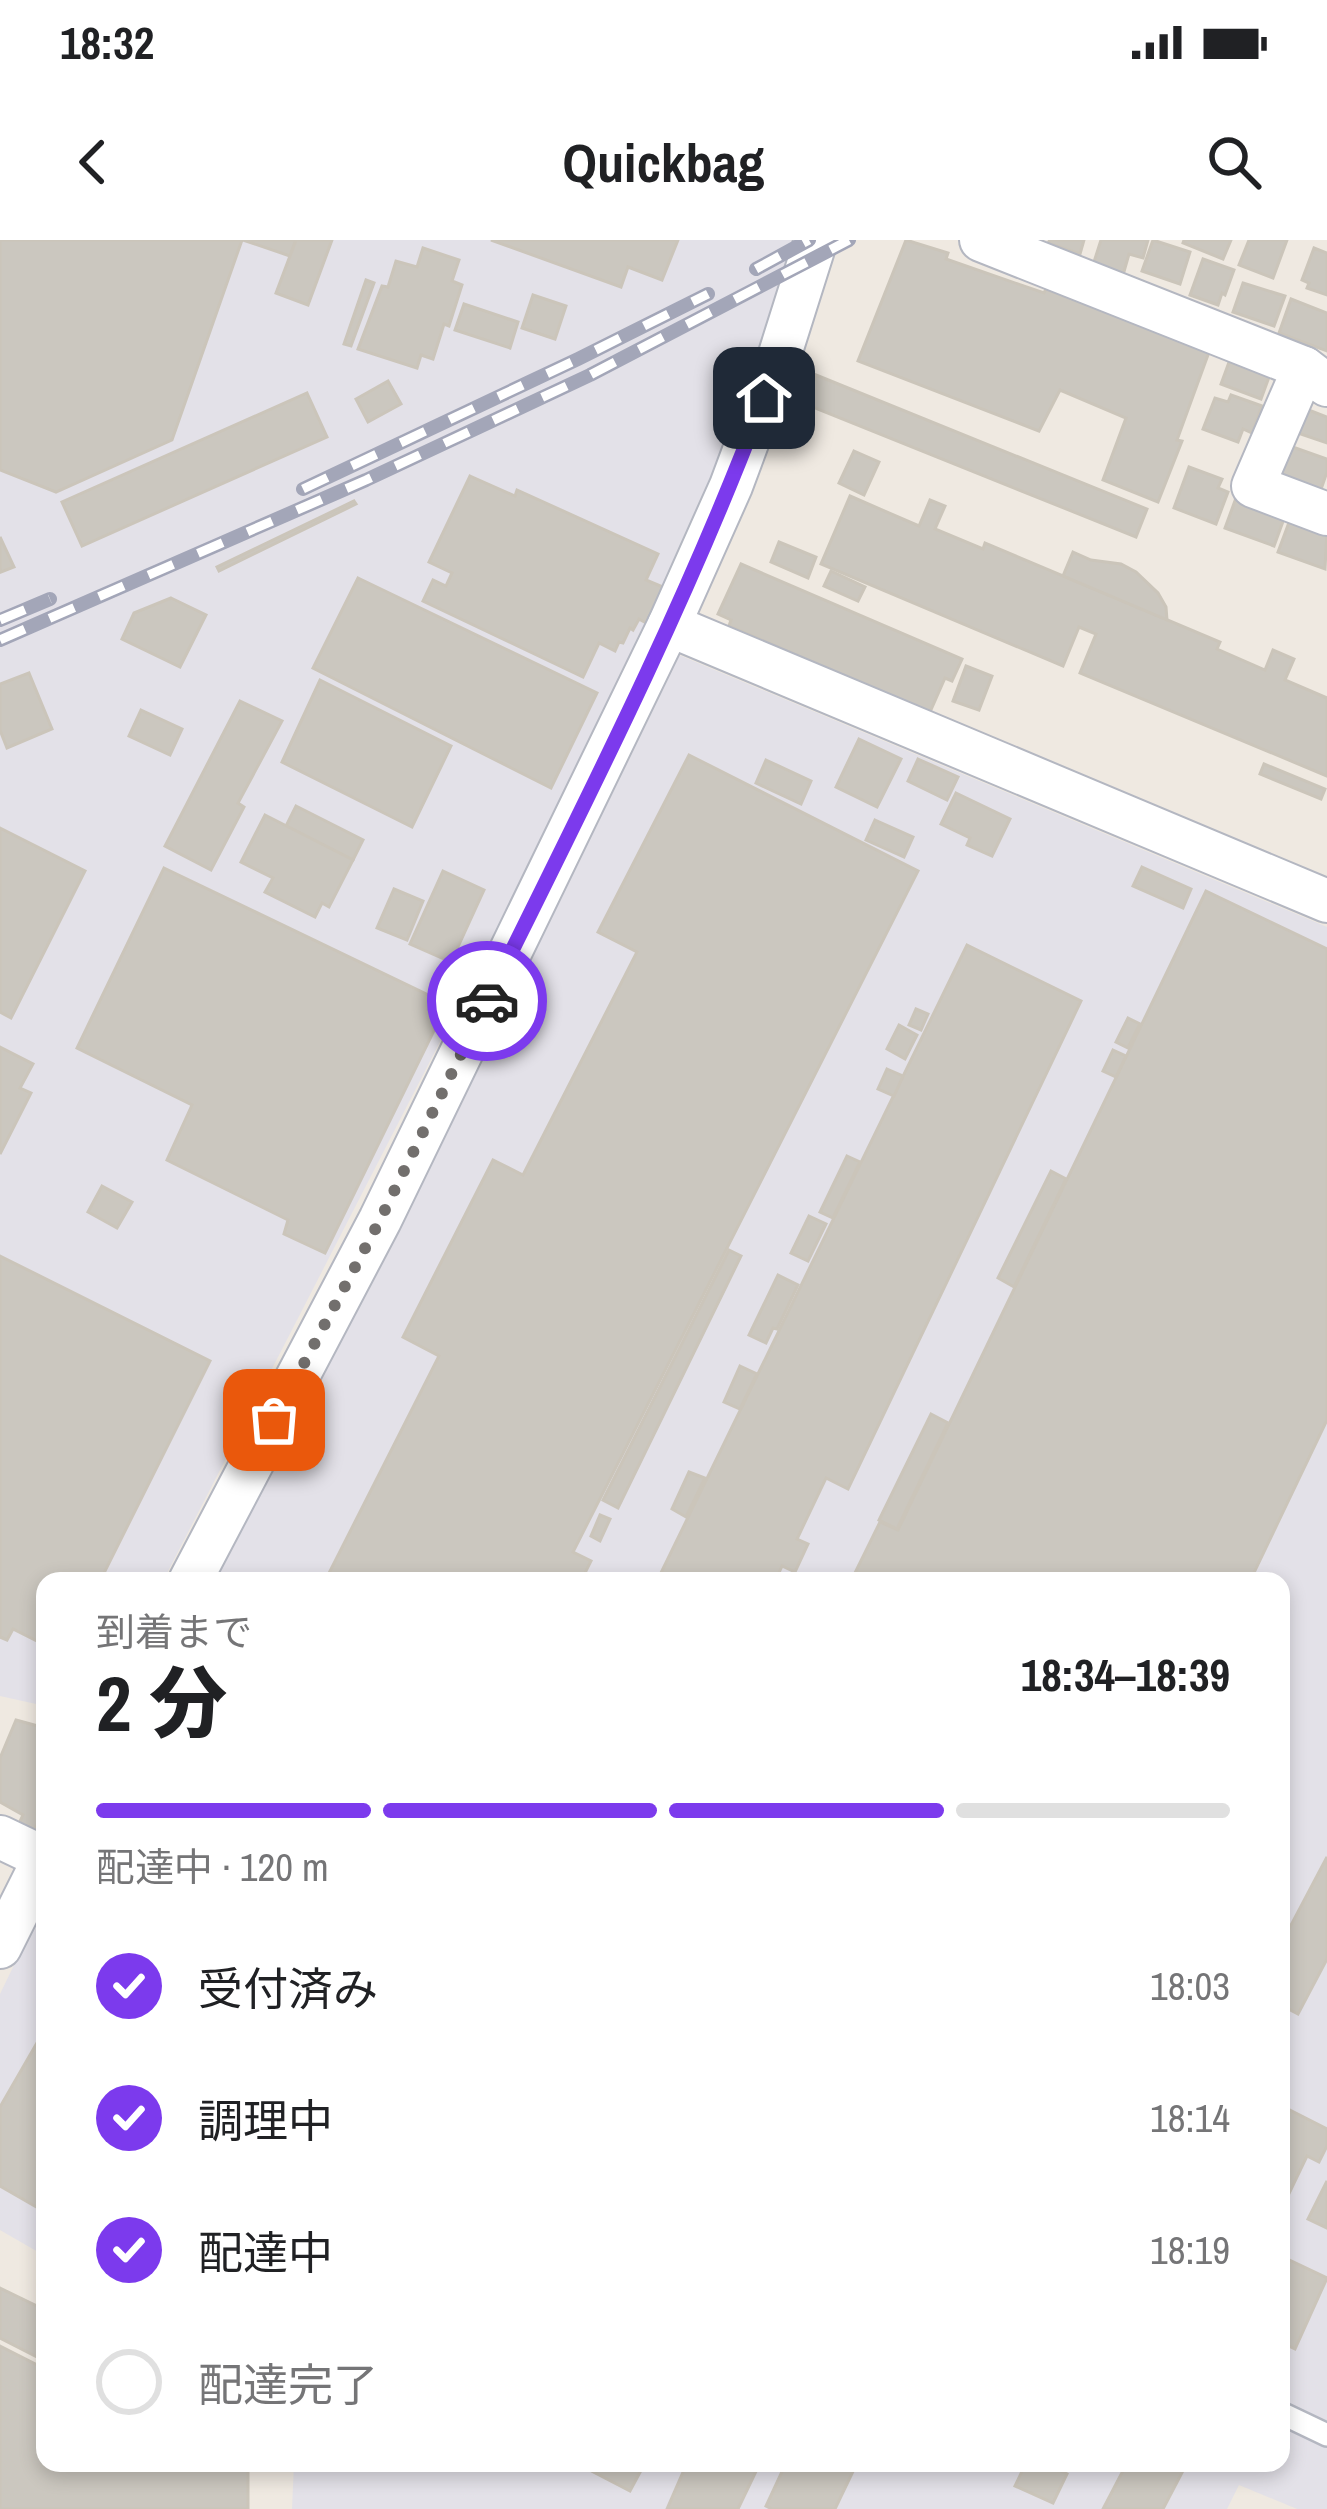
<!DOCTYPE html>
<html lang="ja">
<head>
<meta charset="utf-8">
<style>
  body { margin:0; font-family:"Archivo Narrow","Noto Sans JP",sans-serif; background:#f2f2f2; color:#202124; height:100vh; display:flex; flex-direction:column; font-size:45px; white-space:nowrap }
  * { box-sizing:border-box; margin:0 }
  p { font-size:39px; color:#757577 }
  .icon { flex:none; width:66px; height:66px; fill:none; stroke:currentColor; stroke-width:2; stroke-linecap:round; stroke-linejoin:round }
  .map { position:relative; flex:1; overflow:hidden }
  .details { position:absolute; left:36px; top:1332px; width:1254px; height:900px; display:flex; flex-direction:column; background:#fff; border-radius:24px; box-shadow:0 6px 18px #0003 }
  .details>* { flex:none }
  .pin { position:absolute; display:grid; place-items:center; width:102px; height:102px; color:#fff; margin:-51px; border-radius:24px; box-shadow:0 6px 18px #0006 }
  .courier { position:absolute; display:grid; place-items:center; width:120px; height:120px; margin:-60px; border:9px solid #7c3aed; border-radius:50%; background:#fff; color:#222; box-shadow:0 3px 15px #0007 }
  .overview em { font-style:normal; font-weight:800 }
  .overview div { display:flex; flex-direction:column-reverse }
  .overview { display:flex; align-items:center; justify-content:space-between; height:204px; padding:0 60px }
  h1 { font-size:78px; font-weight:800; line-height:90px }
  .bar { display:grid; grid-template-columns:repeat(4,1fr); gap:18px 12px; align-content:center; height:144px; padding:0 60px }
  .bar i { height:15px; border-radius:9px; background:#e0e0e0 }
  .bar .on { background:#7c3aed }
  .bar p { grid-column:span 4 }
  ol { padding:0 60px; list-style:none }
  li { display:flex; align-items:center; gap:36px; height:132px }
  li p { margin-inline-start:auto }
  li .icon { padding:12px; border-radius:50%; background:#7c3aed; color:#fff; stroke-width:4 }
  li:last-child { color:#757577 }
  li i { width:66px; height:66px; border:6px solid #e0e0e0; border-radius:50% }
  .status { display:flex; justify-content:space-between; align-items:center; height:84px; padding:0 60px; background:#fff; direction:ltr }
  .status svg { height:33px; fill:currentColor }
  header { display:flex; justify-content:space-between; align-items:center; height:156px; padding:0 60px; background:#fff; font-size:54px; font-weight:800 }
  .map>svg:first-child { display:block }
  .industrial { fill:#e3e1e8 }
  .building { fill:#cbc7bf; stroke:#cbc5ba; stroke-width:3 }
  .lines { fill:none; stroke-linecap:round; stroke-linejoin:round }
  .lane-casing { stroke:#b4b7c1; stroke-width:26 }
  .street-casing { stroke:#b4b7c1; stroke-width:46 }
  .lane { stroke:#fff; stroke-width:21 }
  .street { stroke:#fff; stroke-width:42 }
  .rail-casing { stroke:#a3a6b8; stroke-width:14 }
  .rail { stroke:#fff; stroke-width:9; stroke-dasharray:27; stroke-linecap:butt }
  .done { stroke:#726f6d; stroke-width:12; stroke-dasharray:0 21.6 }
  .route { stroke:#7c3aed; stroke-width:15 }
</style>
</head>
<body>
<div class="status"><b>18:32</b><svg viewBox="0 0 49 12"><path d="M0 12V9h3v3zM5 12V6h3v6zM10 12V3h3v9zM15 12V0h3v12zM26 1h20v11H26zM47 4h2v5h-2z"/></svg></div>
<header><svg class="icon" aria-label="back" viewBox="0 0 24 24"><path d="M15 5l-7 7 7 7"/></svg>Quickbag<svg class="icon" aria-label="search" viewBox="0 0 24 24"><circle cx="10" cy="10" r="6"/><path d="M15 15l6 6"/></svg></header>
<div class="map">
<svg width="1327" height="2269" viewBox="0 0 1327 2269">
  <rect width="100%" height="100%" fill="#efe9e1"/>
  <g class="industrial">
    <polygon points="0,0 803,0 709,265 502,681 163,1341 45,1341 45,1466 0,1456"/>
    <polygon points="679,415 1327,687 1327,2269 1297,2269 1239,2245 1227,2269 292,2269 294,2223 1281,2223 1281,1341 205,1341"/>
    <polygon points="45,1661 45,2016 0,1990 0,1754"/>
  </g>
  <g class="building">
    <polygon points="0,0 242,0 172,200 56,252 0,230"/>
    <polygon points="243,0 296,0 290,16"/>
    <polygon points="296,0 332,0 308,65 276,53"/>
    <polygon points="491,0 678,0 662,40 628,27 621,47"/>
    <polygon points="906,0 948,13 946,19 1044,53 1046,49 1209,112 1177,200 1182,201 1158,262 1103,240 1126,178 1060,150 1039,191 858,121"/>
    <polygon points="1050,0 1084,0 1080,14 1048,3"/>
    <polygon points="1101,0 1148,0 1143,18 1129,14 1123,35 1093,25"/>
    <polygon points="1153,0 1190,12 1180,44 1142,31"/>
    <polygon points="1184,0 1231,0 1223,19 1183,3"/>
    <polygon points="1249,0 1287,0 1273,38 1239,25"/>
    <polygon points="423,8 459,20 452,41 462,45 449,86 444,84 433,119 421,115 417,128 358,109 382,46 388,47 396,21 417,27"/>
    <polygon points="1314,8 1327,13 1327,55 1307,48 1309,43 1302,40"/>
    <polygon points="1203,19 1234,30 1225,55 1222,53 1218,65 1190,55"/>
    <polygon points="366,40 374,43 351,106 344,104"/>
    <polygon points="1243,43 1285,56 1274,86 1233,72"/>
    <polygon points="533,55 566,66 555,99 522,88"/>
    <polygon points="1291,59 1327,73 1327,111 1279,93"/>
    <polygon points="464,64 518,82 510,108 455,90"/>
    <polygon points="1232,114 1272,129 1261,159 1221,144"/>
    <polygon points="816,135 1147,269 1136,297 805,164"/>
    <polygon points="388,141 401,164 368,182 356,159"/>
    <polygon points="307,153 327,197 82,306 62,262"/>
    <polygon points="1231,155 1262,166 1252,193 1243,189 1238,202 1203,189 1215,158 1228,162"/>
    <polygon points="1306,169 1327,177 1327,203 1298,193"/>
    <polygon points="1287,205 1327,219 1327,232 1318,258 1274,242"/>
    <polygon points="854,211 879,222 864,255 839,243"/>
    <polygon points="1189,227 1222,239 1218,248 1228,252 1216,284 1174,268"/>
    <polygon points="470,236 515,256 517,250 658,314 646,340 663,347 646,383 639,379 633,390 630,388 623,403 619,402 615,411 599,403 583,437 423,361 433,340 446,346 452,333 429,322"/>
    <polygon points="850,256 919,286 930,260 945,266 935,289 983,309 985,303 1220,402 1217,409 1265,430 1273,410 1294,419 1285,440 1327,458 1327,536 1080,433 1096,394 1079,387 1063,426 821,324"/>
    <polygon points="1236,258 1285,276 1274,306 1225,288"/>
    <polygon points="354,261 356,264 219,331 217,327"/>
    <polygon points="1291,277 1327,291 1325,329 1278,312"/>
    <polygon points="0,297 14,327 1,332 0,329"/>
    <polygon points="779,302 816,317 808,338 771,322"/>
    <polygon points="1073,312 1091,320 1121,324 1136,332 1158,353 1166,367 1167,380 1063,336"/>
    <polygon points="741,324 962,419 952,441 945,438 930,472 729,386 731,380 718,374"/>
    <polygon points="831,331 865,347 858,361 824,346"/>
    <polygon points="358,338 597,453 551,548 313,428"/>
    <polygon points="171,358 206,375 180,427 122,399 134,373"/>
    <polygon points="966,426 992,436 979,470 953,461"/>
    <polygon points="29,433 52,489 7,508 0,490 0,444"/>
    <polygon points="320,440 451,506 412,587 282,522"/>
    <polygon points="240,461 282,481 238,563 244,567 211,630 165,606"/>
    <polygon points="141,470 182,489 170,515 129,496"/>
    <polygon points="859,499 901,519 877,567 836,547"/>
    <polygon points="689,515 918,631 573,1312 591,1321 581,1341 325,1341 439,1116 403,1097 493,920 523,935 637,712 598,692"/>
    <polygon points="918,519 958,537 947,560 908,541"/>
    <polygon points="766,520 811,541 801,564 756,543"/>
    <polygon points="1264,524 1325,549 1321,559 1260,534"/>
    <polygon points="956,553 1010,579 992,616 967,605 970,598 941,584"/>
    <polygon points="296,566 363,600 353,620 286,586"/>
    <polygon points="265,575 353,620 329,667 322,663 315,677 265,652 273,638 241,622"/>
    <polygon points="875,580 913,597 904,617 866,600"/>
    <polygon points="0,588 85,631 11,778 0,772"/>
    <polygon points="1142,627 1191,649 1183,668 1133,646"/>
    <polygon points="164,628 447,764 325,1013 284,994 288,980 167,920 192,865 77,808"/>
    <polygon points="443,631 484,650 451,722 410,704"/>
    <polygon points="394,649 423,661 407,700 377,688"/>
    <polygon points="1206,651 1327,709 1327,1180 1250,1341 851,1341 880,1282 898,1290"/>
    <polygon points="967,705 1081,761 848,1249 826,1238 797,1299 808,1304 795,1332 782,1326 775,1341 657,1341"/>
    <polygon points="916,769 928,774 921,790 909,785"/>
    <polygon points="1128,778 1140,784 1128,808 1116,802"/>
    <polygon points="899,785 917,795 905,819 887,809"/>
    <polygon points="0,807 33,824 20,848 31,853 0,914"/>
    <polygon points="1113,810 1126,816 1116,837 1103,831"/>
    <polygon points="887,829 903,836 894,856 878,849"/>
    <polygon points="847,916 860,922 833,978 820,972"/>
    <polygon points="1051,931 1066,939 1014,1047 998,1038"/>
    <polygon points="102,946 132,962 117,988 88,972"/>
    <polygon points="809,976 826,984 808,1021 791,1013"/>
    <polygon points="729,1010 741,1016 618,1268 603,1260"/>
    <polygon points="0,1016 210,1121 100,1341 45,1341 45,1405 13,1389 7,1400 0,1397"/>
    <polygon points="778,1035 798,1045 777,1089 773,1088 766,1103 749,1095"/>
    <polygon points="740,1126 757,1134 740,1169 724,1162"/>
    <polygon points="931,1174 948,1183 897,1289 879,1280"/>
    <polygon points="689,1232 705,1238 686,1277 672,1269"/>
    <polygon points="600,1275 610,1279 600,1301 591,1296"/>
    <polygon points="16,1480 45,1488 45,1569 31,1596 17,1588 23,1575 0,1562 0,1518"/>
    <polygon points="1327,1617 1327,1719 1298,1774 1281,1765 1281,1704"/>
    <polygon points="45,1789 45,1972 0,1946 0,1867"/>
    <polygon points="1282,1866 1327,1889 1327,1906 1319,1922 1307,1916 1282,1968"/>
    <polygon points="1327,1941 1327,1988 1308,1979"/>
    <polygon points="1281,2016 1327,2038 1295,2109 1281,2102"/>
    <polygon points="0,2048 45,2070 45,2121 0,2098"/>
    <polygon points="0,2106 45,2129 45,2223 248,2223 248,2269 0,2269"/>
    <polygon points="576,2223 645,2223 630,2251"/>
    <polygon points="687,2223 760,2223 738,2269 667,2269"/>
    <polygon points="786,2223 857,2223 835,2269 772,2269 766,2266"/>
    <polygon points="1026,2223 1045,2223 1067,2234 1053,2263 1015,2246"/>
    <polygon points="1127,2223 1187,2223 1163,2269 1103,2269"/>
  </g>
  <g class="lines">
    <g class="lane-casing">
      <polyline id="lane" points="1281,2173 1327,2195"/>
    </g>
    <g class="street-casing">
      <g id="street">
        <polyline points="981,0 1304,128 1327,145"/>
        <polyline points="1304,128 1253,246 1327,274"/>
        <polyline points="669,385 1327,661"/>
        <polyline points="190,1341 380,980 669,385 731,246 780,114 816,0"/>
        <polyline points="0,1597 44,1618"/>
        <polyline points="0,1707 45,1617"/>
      </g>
    </g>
    <use href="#lane" class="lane"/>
    <use href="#street" class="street"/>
    <g class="rail-casing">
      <g id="rail">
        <polyline points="756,29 809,0"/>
        <polyline points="303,249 578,119 708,54"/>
        <polyline points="0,380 50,359"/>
        <polyline points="0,400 366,240 590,135 849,0"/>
      </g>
    </g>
    <use href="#rail" class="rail"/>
  </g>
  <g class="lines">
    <polyline class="done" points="274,1180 380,980 487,761"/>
    <path class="route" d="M 487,761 C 585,563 686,365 764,158"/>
  </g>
</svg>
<div class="pin" style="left:274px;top:1180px;background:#ea580c"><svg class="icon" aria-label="bag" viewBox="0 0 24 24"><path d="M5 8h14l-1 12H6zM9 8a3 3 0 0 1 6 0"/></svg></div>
<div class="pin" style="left:764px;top:158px;background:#1f2937"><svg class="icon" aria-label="home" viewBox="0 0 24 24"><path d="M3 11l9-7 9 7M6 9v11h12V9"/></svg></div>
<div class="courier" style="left:487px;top:761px"><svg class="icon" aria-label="car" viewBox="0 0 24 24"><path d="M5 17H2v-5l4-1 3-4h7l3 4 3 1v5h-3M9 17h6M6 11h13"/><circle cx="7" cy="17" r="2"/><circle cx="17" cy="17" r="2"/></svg></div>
<section class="details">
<div class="overview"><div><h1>2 分</h1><p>到着まで</p></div><em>18:34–18:39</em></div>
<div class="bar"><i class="on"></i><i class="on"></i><i class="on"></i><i></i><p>配達中 · 120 m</p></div>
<ol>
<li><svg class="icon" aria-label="check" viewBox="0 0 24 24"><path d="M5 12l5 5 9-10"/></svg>受付済み<p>18:03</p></li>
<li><svg class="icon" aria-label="check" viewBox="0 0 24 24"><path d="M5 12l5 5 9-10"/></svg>調理中<p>18:14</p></li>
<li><svg class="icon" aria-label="check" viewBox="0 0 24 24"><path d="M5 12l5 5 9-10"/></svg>配達中<p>18:19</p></li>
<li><i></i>配達完了</li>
</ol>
</section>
</div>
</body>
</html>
